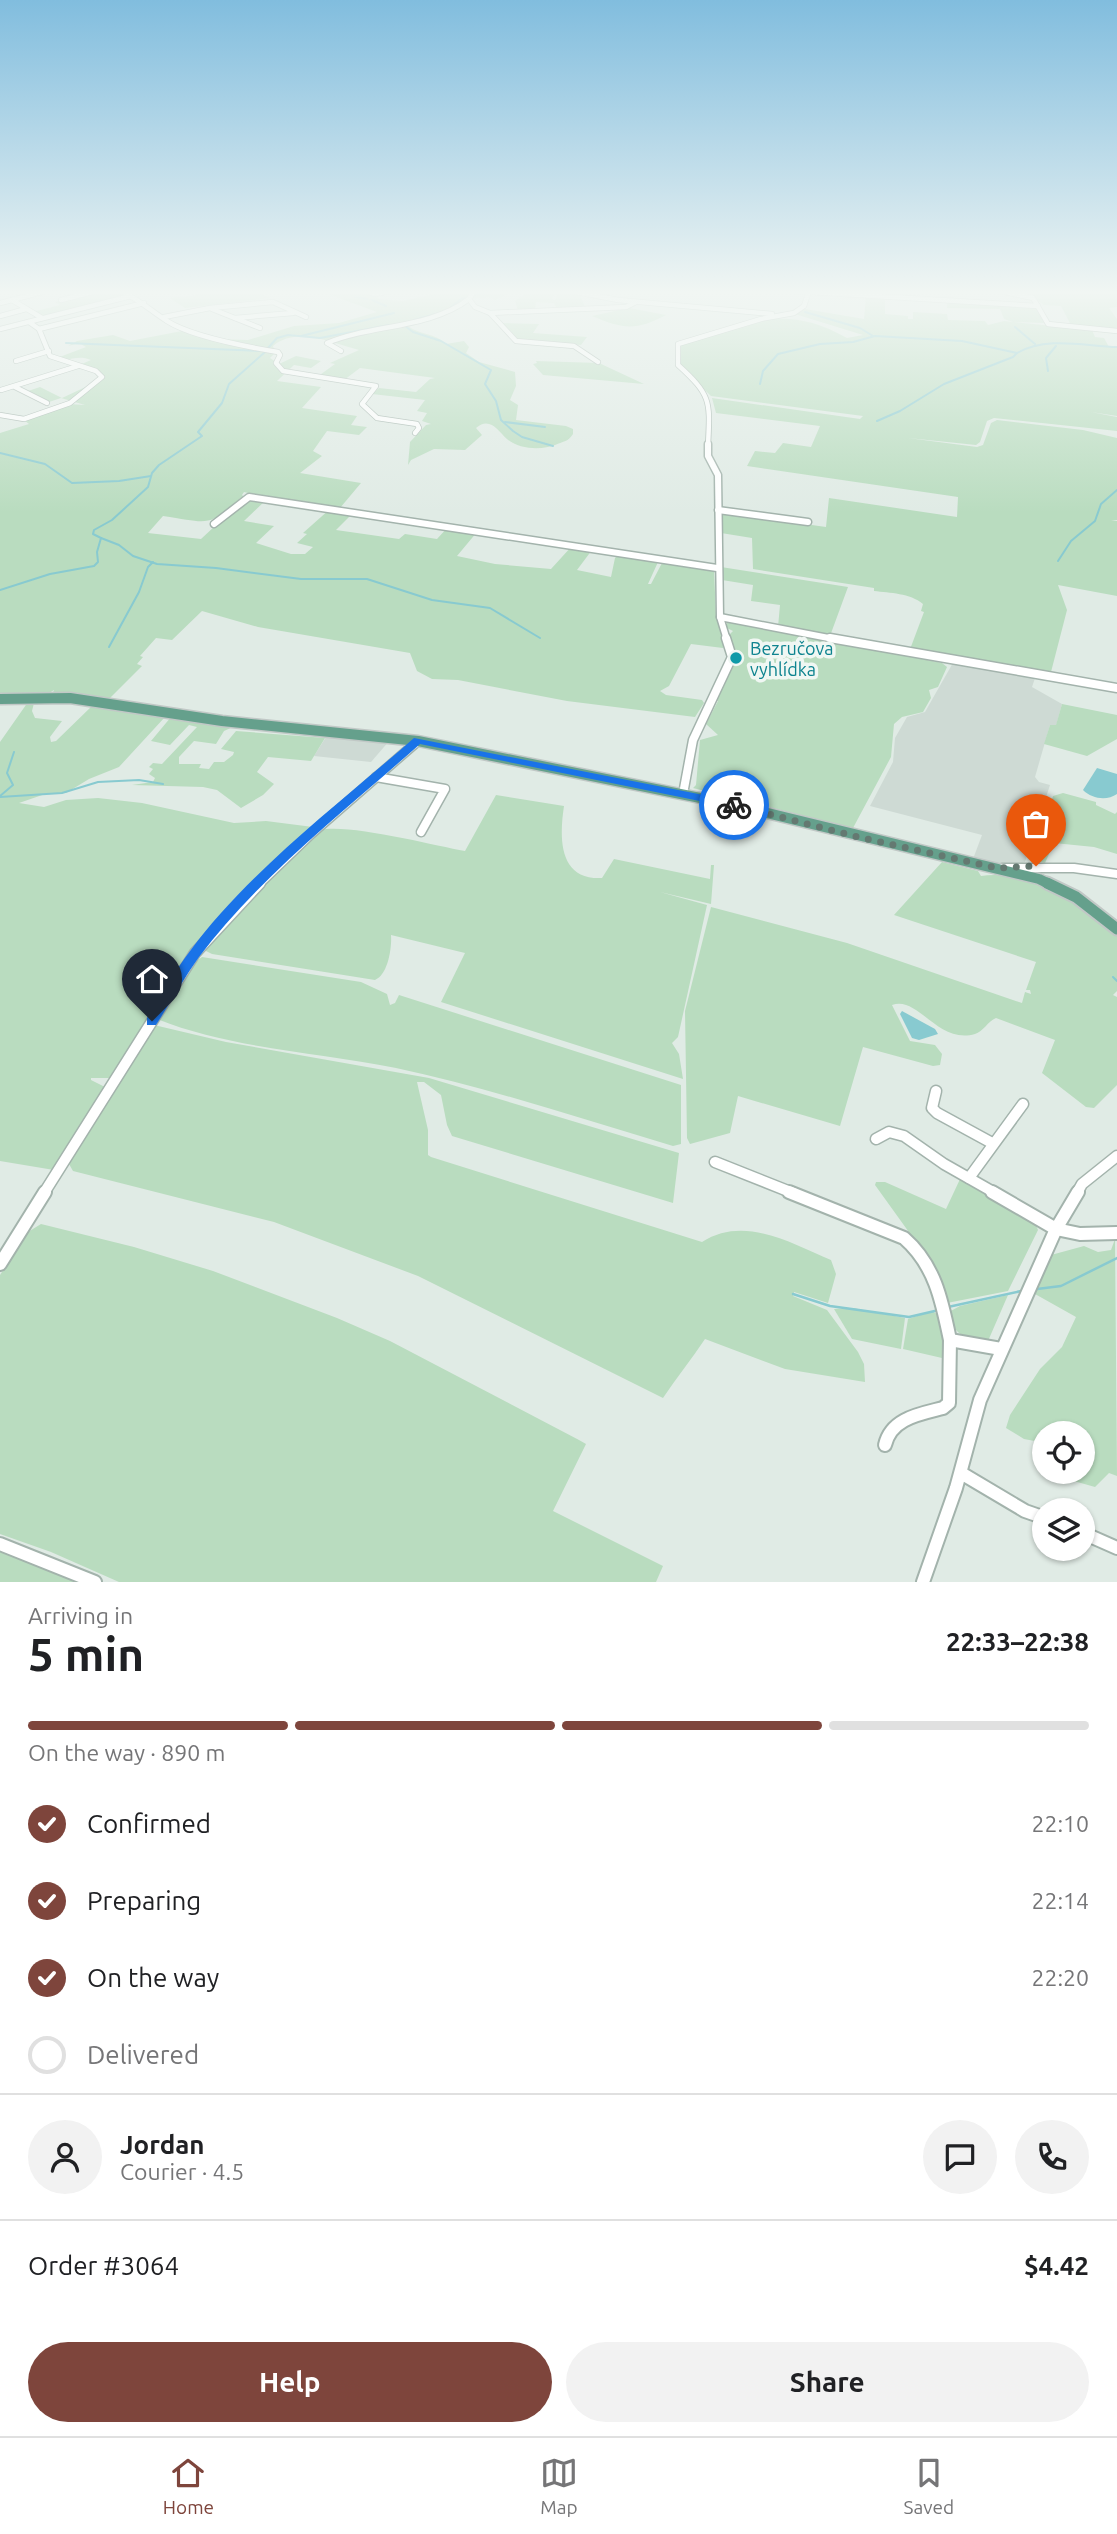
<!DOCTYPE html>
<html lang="en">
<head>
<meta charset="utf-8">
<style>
  body { margin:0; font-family:Ubuntu,sans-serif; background:#f2f2f2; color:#202124; height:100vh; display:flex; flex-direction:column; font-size:26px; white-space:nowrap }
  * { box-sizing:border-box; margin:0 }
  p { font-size:23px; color:#757577 }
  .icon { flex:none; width:38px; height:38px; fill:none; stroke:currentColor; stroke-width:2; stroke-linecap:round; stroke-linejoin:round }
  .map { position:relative; height:1582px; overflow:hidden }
  .sheet { display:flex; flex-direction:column; background:#fff; flex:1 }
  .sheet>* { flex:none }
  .controls { position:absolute; left:1032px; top:1421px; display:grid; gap:14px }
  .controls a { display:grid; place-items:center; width:63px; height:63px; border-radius:50%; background:#fff; box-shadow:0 2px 5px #0004; font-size:35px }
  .pin { position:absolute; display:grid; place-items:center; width:60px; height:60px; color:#fff; margin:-72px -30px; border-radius:50% 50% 50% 0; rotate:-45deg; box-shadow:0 0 7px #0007 }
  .pin .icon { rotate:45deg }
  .courier { position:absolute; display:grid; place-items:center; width:70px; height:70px; margin:-35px; border:5px solid #1a73e8; border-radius:50%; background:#fff; color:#222; box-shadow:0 2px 9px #0007 }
  .summary em { font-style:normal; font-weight:700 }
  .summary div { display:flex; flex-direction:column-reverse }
  .summary { display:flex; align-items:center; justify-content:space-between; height:119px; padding:0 28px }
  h1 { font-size:46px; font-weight:700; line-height:52px }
  .bar { display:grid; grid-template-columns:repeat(4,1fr); gap:10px 7px; align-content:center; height:84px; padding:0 28px }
  .bar i { height:9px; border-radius:5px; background:#e0e0e0 }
  .bar .selected { background:#7e453c }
  .bar p { grid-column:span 4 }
  .line { display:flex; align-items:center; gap:18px; padding:0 28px; border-top:2px solid #e0e0e0 }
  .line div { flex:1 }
  .round { display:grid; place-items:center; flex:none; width:74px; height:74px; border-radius:37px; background:#f2f2f2 }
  ol { padding:0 28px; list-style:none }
  li { display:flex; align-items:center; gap:21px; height:77px }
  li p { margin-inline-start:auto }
  li .icon { padding:7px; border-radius:50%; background:#7e453c; color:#fff; stroke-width:4 }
  li:last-child { color:#757577 }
  li i { width:38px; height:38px; border:4px solid #e0e0e0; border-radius:50% }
  .primary-button { display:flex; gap:14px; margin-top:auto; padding:14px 28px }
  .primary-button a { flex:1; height:80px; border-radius:42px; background:#7e453c; color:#fff; font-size:28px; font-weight:700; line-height:80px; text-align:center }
  .primary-button a+a { background:#f2f2f2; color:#202124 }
  .tab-bar { display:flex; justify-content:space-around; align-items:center; height:98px; border-top:2px solid #e0e0e0; background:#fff; font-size:19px; color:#757577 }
  .tab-bar a { display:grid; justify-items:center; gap:4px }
  .tab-bar .selected { color:#7e453c }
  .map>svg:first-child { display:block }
  .built { fill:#cedad4 }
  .green { fill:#b9dcbf }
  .water { fill:#88cad0 }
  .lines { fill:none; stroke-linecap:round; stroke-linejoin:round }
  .stream-far1 { stroke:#88cad0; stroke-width:2 }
  .stream { stroke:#88cad0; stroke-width:2.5 }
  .minor-far4-casing { stroke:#a3b3ac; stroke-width:6 }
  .minor-far3-casing { stroke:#a3b3ac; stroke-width:9 }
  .minor-far2-casing { stroke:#a3b3ac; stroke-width:11 }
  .minor-far1-casing { stroke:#a3b3ac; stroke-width:13 }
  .minor-casing { stroke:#a3b3ac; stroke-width:16 }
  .major-far1-casing { stroke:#c1c8c6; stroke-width:13 }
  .major-casing { stroke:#c1c8c6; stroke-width:15 }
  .minor-far4 { stroke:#fff; stroke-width:4.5 }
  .minor-far3 { stroke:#fff; stroke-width:6 }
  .minor-far2 { stroke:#fff; stroke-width:8 }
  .minor-far1 { stroke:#fff; stroke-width:10 }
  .minor { stroke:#fff; stroke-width:12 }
  .major-far1 { stroke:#65a08c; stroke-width:10 }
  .major { stroke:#65a08c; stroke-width:11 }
  .route { fill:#1a73e8 }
  .done { stroke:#647971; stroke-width:7; stroke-dasharray:0 12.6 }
  .culture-dot { fill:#0f9aa8; stroke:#f0f7f3; stroke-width:2.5 }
  .labels { text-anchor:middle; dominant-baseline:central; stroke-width:7; stroke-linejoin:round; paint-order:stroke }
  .culture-label { font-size:18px; fill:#0d838f; stroke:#f0f7f3; text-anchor:start }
</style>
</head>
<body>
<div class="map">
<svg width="1117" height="1582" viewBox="0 0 1117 1582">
  <rect width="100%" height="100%" fill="#e0ebe5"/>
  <g class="built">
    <polygon points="954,661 1036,675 1032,687 1062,704 1056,726 1050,725 1035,777 1039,782 1050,785 1025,862 1016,865 1004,866 973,859 982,835 870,806 893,762 895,738 907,717 925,712"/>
    <polygon points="328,734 390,740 371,762 314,756"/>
  </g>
  <g class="green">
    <polygon points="97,291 106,295 118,291 129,296 42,317 33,312 60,305 55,302"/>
    <polygon points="195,291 254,291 270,298 185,308 170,298 197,295"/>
    <path d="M 320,291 L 364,291 L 379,299 L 403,301 L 448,291 L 473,291 L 471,295 C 482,295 492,291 504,291 L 501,293 L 506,295 L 495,300 L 489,297 L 469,299 L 457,310 L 408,326 C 420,335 435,333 446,344 L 464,341 L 469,347 L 466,353 L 479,362 L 515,372 L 516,386 L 510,400 L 518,405 L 516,420 L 566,426 L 573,429 L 573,434 C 568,442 564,441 555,445 C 543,450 519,450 507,439 C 498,431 490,416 476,428 L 482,435 L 465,450 L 434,449 L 411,460 L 408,465 L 410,442 L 426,425 L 431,424 L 422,421 L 427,413 L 417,411 L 425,400 L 372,394 L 379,388 L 416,392 L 430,379 L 435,378 L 360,368 L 344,380 L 317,377 L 335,364 L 330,363 L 359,350 C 332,343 297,326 273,346 L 275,353 L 270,358 L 279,364 L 296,356 L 321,361 L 311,368 L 294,365 L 277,381 L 321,387 L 302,408 L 357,416 L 351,425 L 367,427 L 359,435 L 327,431 L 313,451 L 322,456 L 300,473 L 361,483 L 340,508 L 246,496 L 248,493 L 244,492 L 242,495 L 244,497 C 206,528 211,523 163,516 L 148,533 L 201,539 L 244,499 L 266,500 L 244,521 L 274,526 L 256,543 L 291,554 L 305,554 L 313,547 L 297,543 L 307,534 L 303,533 L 330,509 L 353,513 L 336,530 L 399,539 L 405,534 L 437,539 L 448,527 L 477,532 L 457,556 L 495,564 L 551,569 L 572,546 L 592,550 L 577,570 L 611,577 L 615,558 L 618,555 L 658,562 L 648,584 L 651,584 L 662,563 L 714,570 L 716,615 L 725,643 L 723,648 L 691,644 L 669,686 L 660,691 L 666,695 L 702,700 L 704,703 L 695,717 L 567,701 L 458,680 L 432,679 L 417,671 L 410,653 L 258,627 L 202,611 L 172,640 L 156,638 L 140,656 L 143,657 L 137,664 L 142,666 L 107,701 L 52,695 L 54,690 L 49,693 L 36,692 L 34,695 L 0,697 L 0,433 L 29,424 L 24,420 L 68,404 L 85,405 L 61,398 L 49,402 L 28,391 L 40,387 L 62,398 L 94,383 L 100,377 L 95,371 L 77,366 L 91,360 C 76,354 69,363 57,358 L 86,347 L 79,343 L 68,346 L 77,341 L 113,335 L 130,341 L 187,330 L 213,339 L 248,340 L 294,326 L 339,323 L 377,312 Z"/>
    <polygon points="529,291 557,291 552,299 555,300 559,291 579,293 585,307 557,309 554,303 536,302 535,310 518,311 515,301"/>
    <polygon points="1009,291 1117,291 1117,307 1109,308 1117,319 1117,330 1072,327 1061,306 1044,305 1033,297"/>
    <path d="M 866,296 L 885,298 L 885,314 L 908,316 L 908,319 L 913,319 L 913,312 L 947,314 L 948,320 L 985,321 L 988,325 L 1004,321 L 1013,322 L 1004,319 L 1000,309 L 947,308 L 947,302 L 1035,307 L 1044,323 L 1013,322 L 1092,330 L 1095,337 L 1104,338 L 1109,347 L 1117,347 L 1117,416 L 1091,412 L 1117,417 L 1117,431 L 994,418 L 987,421 L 980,442 L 976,445 L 908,438 L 977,447 L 983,445 L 991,423 L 997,420 L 1083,430 L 1117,438 L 1117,520 L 1111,520 L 1117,521 L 1117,596 L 1058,585 L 1067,610 L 1051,672 L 949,657 L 951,654 L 942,657 L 909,652 L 924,612 L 921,611 L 923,604 C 910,593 890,593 874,591 L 874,588 L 753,569 L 752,538 L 721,533 L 721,515 L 727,513 L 826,527 L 829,498 L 957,517 L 958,497 L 747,466 L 755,451 L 775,453 L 783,443 L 811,447 L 820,426 L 716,413 L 712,398 L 860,419 L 863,416 L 711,396 L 680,366 L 681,342 C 748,324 784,302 847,338 L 863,335 L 795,314 L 805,309 L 864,319 Z"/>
    <path d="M 629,308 L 666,315 C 636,331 623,329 592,316 Z"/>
    <polygon points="500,323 539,324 533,333 587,337 581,345 518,340"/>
    <polygon points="536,361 599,363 644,384 543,375 533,364 537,363"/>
    <polygon points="721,567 848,587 830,636 778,627 780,605 751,601 753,585 722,580"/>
    <polygon points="727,620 942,663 947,667 938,687 929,690 931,698 923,712 902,717 894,724 891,757 853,828 693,788 696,785 700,740 718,735 706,724 718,701 713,699 734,648 729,635 733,631 727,628"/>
    <polygon points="28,702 34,703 32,711 35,718 62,721 50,737 51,742 56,741 93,705 165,717 119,767 89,779 66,793 48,793 19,803 44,807 66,800 98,798 142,803 234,823 266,821 313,827 235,898 189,955 111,1078 91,1078 91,1080 105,1087 54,1170 0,1161 0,742"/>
    <polygon points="1062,704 1117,715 1117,739 1087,756 1044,744 1050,725 1056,725"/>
    <polygon points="171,717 235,726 224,731 216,744 194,741 179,757 179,764 201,764 199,768 209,769 214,762 224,762 233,755 234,752 221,749 236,731 325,738 311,761 268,757 257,772 274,784 263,795 241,808 217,790 203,787 132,785 153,782 155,778 149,774 153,769 149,767 153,763 162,764 197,727 189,725 170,745 151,741"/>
    <polygon points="1063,793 1096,802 1096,805 1115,814 1117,812 1117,854 1094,847 1054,843 1045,863 1034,860 1053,796"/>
    <path d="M 496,795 L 564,806 C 559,839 559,880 602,878 L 614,859 L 710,879 L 711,865 L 714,865 L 711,904 L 660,892 L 707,905 L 678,1037 L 672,1043 L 679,1054 L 683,1079 L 441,1002 L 465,953 L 391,935 C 392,948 388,975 375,980 L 212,954 L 204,950 L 230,916 L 320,830 C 347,823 433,845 465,851 Z"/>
    <path d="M 942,862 L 978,871 L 981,876 C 1030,869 1078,904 1117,934 L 1117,991 L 1113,995 L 1117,997 L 1117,1085 L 1094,1108 L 1086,1107 L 1042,1073 L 1055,1040 L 996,1018 C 988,1021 983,1032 975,1034 C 938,1045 918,995 892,1005 L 910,1041 L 935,1045 L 942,1054 L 940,1065 L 933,1066 L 863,1047 L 840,1126 L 738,1096 L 730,1133 L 690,1144 L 687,1138 L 685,1011 L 711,907 L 847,943 L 1022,1003 L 1025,992 L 1031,994 L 1030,990 L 1026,990 L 1036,962 L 894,915 Z"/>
    <path d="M 202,957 L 361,982 L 387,994 L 390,1005 L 395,1003 L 399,995 L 681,1085 L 681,1144 L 673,1146 C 582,1119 490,1088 396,1068 C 317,1052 232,1049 157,1019 L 191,965 Z"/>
    <path d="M 154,1025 L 226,1042 L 429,1078 L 679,1153 L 673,1203 L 452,1136 L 447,1125 L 441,1095 L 424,1082 L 417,1082 L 428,1130 L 428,1155 L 431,1157 L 702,1242 C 744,1215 791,1243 831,1260 L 836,1274 L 828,1303 L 794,1292 L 793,1296 L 827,1310 L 858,1352 L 864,1364 L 865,1382 L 785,1369 L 705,1339 C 692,1359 676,1378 663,1398 L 418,1276 L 274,1222 L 73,1171 L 69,1164 Z"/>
    <polygon points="961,1177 1035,1223 1038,1230 1008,1291 947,1303 927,1253 916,1242 875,1185 876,1182 885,1182 946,1209"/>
    <polygon points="41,1224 134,1247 213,1271 337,1318 390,1341 579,1440 586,1444 553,1511 663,1566 656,1582 119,1582 51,1552 0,1534 0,1275 28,1232"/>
    <polygon points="1115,1239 1117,1476 1109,1473 1095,1487 1042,1472 1045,1464 1045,1472 1083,1472 1083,1433 1045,1433 1045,1443 1024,1439 1006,1428 1010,1415 1040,1369 1062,1347 1076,1317 1035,1294 1051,1255 1084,1246 1098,1252 1111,1250"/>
    <path d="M 1008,1295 L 988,1341 C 962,1336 958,1339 947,1313 L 960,1306 Z"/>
    <polygon points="853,1308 905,1318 901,1349 852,1339 834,1309"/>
    <polygon points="932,1311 940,1316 947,1341 945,1356 942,1358 903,1349 908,1319"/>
    <polygon points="0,1549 74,1581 76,1582 0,1582"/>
  </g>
  <g class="water">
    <path d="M 1097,768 L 1117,774 L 1117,794 C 1107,801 1092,799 1083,790 Z"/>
    <polygon points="902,1011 935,1029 938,1034 919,1040 912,1038 900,1014"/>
  </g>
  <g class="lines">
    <g class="stream-far1">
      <polyline points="355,297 367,299"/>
      <polyline points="372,300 386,306"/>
      <polyline points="450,308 461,299 490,291"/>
      <polyline points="805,312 860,328 873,336"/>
      <polyline points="414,320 439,313"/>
      <polyline points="405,326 413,332 441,341 491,370 485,384 496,401 501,420 513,431 522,437 553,446"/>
      <polyline points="1015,327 1035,344"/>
      <polyline points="301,336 394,313"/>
      <polyline points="66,343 260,351"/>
      <polyline points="268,348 277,338 288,335 320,338 389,325"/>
      <polyline points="1048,371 1046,358 1056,346"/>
      <path d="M 760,384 L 763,371 L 778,354 L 820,344 L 853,342 L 875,336 L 962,341 L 1017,353 C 1047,336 1084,346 1117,347"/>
      <polyline points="877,421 900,411 944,384 1013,357 1017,353"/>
      <polyline points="505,422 545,427"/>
      <polyline points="0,453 45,464 72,483 119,481 151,476"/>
      <polyline points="101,538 119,545 133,556 157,564 216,568 301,579 367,579 432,600 490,608 540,638"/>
      <polyline points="1058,561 1071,541 1095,521 1101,504 1117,490"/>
      <polyline points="0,590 50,574 94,566 98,562 97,552 101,538 93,534 94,530 112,520 148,487 152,473 159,465 202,436 198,432 222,403 229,384 265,352"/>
      <polyline points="109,647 139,592 148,567 153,562"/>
      <polyline points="0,796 13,785 7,773 14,752"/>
      <polyline points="0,797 62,793 98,782 139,780 163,784"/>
      <polyline points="1113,977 1117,981"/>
    </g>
    <g class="stream">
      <polyline points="1037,1289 1061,1286 1117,1258"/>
      <polyline points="793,1294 830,1306 909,1317 939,1310"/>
      <polyline points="948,1307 1021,1291"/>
    </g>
    <g class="minor-far4-casing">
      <g id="minor-far4">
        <path d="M 121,291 C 141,301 150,310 167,321 C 192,337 248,347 278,352 L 280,355 L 276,363 L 283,371 L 376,386 L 362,404 L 377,418 L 417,424 L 419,428 L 415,433"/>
        <polyline points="365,291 376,294 389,291"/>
        <polyline points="474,291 469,299 475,307 490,313 516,341 574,346 598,362"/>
        <polyline points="572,291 618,300 772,314"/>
        <polyline points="794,291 1038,306"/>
        <polyline points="1000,291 1033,298 1048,324 1117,331"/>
        <polyline points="61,300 96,291"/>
        <polyline points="0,303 12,300"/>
        <polyline points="212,309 260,328"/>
        <polyline points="490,313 626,307 636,302"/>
        <polyline points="0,316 26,309"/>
        <polyline points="164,317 210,308 273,302 306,317"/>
        <polyline points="42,318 12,300 45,291"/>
        <polyline points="235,318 293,313"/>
        <polyline points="0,329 131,296"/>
        <polyline points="39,329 144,303"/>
        <path d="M 341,351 L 327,343 C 373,324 429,329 469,299"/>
        <polyline points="16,361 49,351"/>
        <polyline points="15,387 47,403"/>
        <polyline points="1,390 78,366"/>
        <polyline points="0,415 24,419 70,403 102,377 96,371 50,356 39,329 29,322"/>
        <path d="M 708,446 C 710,401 712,396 678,365 L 678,344 L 761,319 L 794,313 L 804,306 L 809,291"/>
      </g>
    </g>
    <g class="minor-far3-casing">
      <g id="minor-far3">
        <polyline points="708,444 708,456 718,475 720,617 727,640"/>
        <polyline points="718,510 808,522"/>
        <polyline points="214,524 249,497 717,568"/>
        <polyline points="720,617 839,640"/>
      </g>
    </g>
    <g class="minor-far2-casing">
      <g id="minor-far2">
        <polyline points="830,638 1117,688"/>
        <polyline points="376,777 445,789 421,832"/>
        <polyline points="683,794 693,740 732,657 726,638"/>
        <polyline points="1002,868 1074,868 1117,874"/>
        <polyline points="258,885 311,834 418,741"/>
      </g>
    </g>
    <g class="minor-far1-casing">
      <g id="minor-far1">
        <polyline points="936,1091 932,1108 937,1113 992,1143"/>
        <polyline points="876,1139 889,1132 904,1136 944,1164 995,1193"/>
        <polyline points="715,1162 793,1193"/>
        <polyline points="969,1178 1023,1104"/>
        <polyline points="44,1193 195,953 260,883"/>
        <polyline points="1077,1193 1082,1184 1117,1156"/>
      </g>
    </g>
    <g class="minor-casing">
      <g id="minor">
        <path d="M 789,1192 L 904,1238 C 935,1265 942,1301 950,1340"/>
        <polyline points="992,1192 1056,1229 1080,1234 1117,1233"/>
        <polyline points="0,1264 45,1192"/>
        <path d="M 885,1445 C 891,1418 920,1414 943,1408 L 949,1403 L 950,1340 L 1001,1349"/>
        <polyline points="961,1473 1025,1511 1045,1518"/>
        <polyline points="1083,1533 1117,1548"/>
        <polyline points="0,1544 95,1582"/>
        <polyline points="923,1582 956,1488 980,1400 1056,1229 1078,1192"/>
      </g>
    </g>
    <g class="major-far1-casing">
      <polyline id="major-far1" points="0,699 70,698 222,721 418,741 730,804 1039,879 1051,885"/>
    </g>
    <g class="major-casing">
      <polyline id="major" points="1047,883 1076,897 1117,929"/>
    </g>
    <use href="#minor-far4" class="minor-far4"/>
    <use href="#minor-far3" class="minor-far3"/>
    <use href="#minor-far2" class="minor-far2"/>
    <use href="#minor-far1" class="minor-far1"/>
    <use href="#minor" class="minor"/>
    <use href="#major-far1" class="major-far1"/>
    <use href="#major" class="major"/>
  </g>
  <linearGradient id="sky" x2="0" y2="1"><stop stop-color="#81bdde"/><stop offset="0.57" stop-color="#f1f6f3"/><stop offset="1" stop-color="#f1f6f3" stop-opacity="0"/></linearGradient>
  <rect width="1117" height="513" fill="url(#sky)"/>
  <path class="route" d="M 414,738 L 734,801 L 740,805 L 734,808 L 420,744 C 347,809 258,878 199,957 C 184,978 171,1002 156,1025 L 147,1025 L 147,1018 C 161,996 174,972 190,951 C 247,873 341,802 414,738 Z"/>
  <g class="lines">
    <polyline class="done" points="734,805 854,836 997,868 1036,866"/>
  </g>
  <circle class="culture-dot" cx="736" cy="658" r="7"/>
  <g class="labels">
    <g class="culture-label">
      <text x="750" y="648">Bezručova<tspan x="750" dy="21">vyhlídka</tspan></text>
    </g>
  </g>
</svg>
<div class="controls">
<a><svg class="icon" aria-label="locate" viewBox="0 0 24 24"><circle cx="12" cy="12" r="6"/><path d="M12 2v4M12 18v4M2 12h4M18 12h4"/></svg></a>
<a><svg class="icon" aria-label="layers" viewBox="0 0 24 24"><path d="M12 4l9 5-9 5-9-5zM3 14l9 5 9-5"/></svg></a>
</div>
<div class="pin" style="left:1036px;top:866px;background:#ea580c"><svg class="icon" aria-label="bag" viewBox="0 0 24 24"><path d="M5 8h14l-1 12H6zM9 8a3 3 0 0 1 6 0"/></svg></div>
<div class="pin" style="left:152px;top:1021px;background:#1f2937"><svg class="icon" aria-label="home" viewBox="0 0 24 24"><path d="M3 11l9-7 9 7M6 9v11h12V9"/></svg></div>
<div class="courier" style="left:734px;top:805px"><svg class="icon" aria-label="bike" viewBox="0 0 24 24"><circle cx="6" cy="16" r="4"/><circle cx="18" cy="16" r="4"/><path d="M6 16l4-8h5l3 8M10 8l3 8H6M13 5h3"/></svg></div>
</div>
<section class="sheet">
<div class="summary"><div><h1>5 min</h1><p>Arriving in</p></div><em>22:33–22:38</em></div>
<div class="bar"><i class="selected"></i><i class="selected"></i><i class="selected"></i><i></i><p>On the way · 890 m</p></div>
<ol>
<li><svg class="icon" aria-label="check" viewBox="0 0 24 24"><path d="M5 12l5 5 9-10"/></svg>Confirmed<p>22:10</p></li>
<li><svg class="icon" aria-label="check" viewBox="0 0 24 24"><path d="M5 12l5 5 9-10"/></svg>Preparing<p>22:14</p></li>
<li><svg class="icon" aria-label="check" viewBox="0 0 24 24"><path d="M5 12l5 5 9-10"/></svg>On the way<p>22:20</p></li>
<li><i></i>Delivered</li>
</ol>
<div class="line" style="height:126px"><a class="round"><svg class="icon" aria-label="person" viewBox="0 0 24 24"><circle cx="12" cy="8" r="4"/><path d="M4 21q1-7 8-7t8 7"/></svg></a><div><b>Jordan</b><p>Courier · 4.5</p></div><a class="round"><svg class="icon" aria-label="chat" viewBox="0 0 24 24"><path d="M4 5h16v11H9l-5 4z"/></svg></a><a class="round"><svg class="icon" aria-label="phone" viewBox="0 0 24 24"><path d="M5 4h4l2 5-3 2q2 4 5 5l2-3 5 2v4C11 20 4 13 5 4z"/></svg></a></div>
<div class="line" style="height:91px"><div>Order #3064</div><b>$4.42</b></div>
<div class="primary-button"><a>Help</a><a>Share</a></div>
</section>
<nav class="tab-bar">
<a class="selected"><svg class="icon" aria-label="home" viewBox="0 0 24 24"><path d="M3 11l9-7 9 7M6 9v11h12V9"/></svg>Home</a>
<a><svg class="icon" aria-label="map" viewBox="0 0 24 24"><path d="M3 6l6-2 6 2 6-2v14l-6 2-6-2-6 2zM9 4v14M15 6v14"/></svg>Map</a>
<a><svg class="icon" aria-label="saved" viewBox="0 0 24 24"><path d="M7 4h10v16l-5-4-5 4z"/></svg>Saved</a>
</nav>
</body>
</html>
